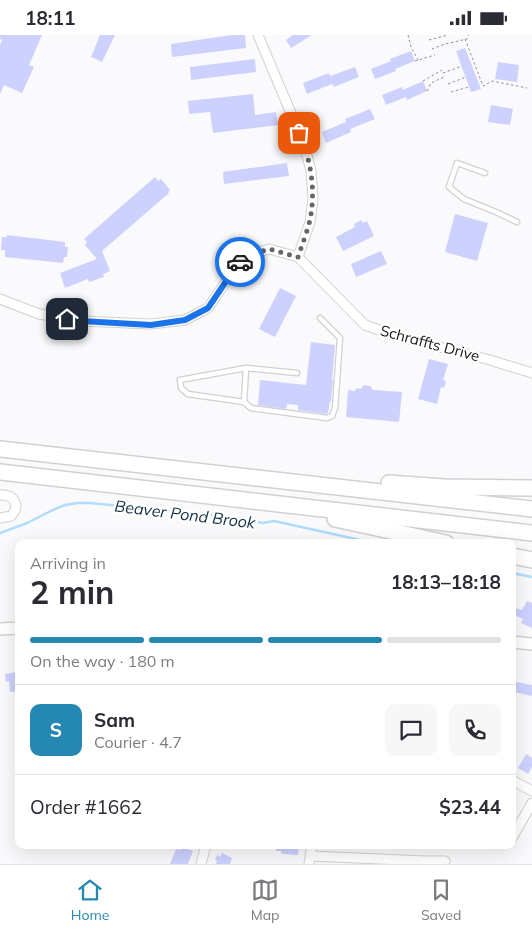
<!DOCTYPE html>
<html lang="en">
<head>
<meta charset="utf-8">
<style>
  body { margin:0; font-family:Mulish,sans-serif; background:#f7f7f7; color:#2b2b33; height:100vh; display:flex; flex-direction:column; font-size:19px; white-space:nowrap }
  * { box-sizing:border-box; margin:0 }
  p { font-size:16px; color:#7c7c81 }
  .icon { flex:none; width:28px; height:28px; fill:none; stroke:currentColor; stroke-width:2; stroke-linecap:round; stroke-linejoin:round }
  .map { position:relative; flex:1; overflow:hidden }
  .panel { position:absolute; left:15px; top:504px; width:501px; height:310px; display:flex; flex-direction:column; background:#fff; border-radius:10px; box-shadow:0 5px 20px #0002 }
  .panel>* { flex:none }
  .pin { position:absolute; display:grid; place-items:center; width:42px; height:42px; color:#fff; margin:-21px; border-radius:10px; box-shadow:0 2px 8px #0006 }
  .courier { position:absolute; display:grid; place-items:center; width:50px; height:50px; margin:-25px; border:4px solid #1a73e8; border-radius:50%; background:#fff; color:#222; box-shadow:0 1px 6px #0007 }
  .summary em { font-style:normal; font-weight:700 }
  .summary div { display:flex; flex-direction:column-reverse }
  .summary { display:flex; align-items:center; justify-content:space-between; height:85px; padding:0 15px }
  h1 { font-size:32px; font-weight:700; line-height:38px }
  .bar { display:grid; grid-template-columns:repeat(4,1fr); gap:8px 5px; align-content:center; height:60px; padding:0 15px }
  .bar i { height:6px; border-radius:4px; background:#e1e1e2 }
  .bar .on { background:#2588b2 }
  .bar p { grid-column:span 4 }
  .line { display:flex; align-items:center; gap:12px; padding:0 15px; border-top:1px solid #e1e1e2 }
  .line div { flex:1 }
  .round { display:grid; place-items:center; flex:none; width:52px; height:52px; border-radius:10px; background:#f7f7f7 }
  .status { display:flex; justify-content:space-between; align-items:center; height:35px; padding:0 25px; background:#fff; direction:ltr }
  .status svg { height:14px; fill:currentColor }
  .dock { display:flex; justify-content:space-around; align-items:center; height:70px; border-top:1px solid #e1e1e2; background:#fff; font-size:14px; color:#7c7c81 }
  .dock a { display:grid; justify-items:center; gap:2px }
  .dock .on { color:#2588b2 }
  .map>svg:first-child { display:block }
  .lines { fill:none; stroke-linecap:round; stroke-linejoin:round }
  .stream { stroke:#b2dcfb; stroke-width:2.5 }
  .building { fill:#ccd1fe }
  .lane-casing { stroke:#d1d1d3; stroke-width:7 }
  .street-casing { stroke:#d1d1d3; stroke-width:11 }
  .secondary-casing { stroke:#d1d1d3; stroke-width:14 }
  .highway-casing { stroke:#d1d1d3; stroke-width:18 }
  .path { stroke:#8f8f91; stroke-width:1; stroke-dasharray:2.5 2.5; stroke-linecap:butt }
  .lane { stroke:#fff; stroke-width:4.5 }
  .street { stroke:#fff; stroke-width:9 }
  .secondary { stroke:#fff; stroke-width:11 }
  .highway { stroke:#fff; stroke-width:15 }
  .done { stroke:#666668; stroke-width:5; stroke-dasharray:0 9 }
  .route { stroke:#1a73e8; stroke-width:6 }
  .labels { text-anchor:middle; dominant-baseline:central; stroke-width:5; stroke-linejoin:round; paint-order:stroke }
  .street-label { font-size:15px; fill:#171718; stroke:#fff }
  .water-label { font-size:16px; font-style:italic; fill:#0e2f43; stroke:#fff }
</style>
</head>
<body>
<div class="status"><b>18:11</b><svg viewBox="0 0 49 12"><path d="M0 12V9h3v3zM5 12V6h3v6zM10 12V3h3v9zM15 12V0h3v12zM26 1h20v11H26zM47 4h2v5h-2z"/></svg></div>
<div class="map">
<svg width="532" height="829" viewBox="0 0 532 829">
  <rect width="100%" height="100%" fill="#fafafc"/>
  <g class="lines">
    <g class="stream">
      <polyline points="0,498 27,488 55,474 65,470 78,468 90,468 231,482 263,488 274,486 374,508"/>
      <polyline points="512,538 532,542"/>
    </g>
  </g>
  <g class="building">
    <polygon points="0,0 42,0 29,30 34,32 22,58 4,50 0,59 0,10 2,5 0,4"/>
    <polygon points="100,0 115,0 102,27 91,22"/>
    <polygon points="232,0 245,0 246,13 172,22 171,9"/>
    <polygon points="293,0 312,0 291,13 286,5"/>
    <polygon points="465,13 481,54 471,57 456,16"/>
    <polygon points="411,16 415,26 395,34 396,36 375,44 371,34 391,26 390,24"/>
    <polygon points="255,24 256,37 191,45 190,32"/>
    <polygon points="498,27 519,30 517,47 495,44"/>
    <polygon points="355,32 359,42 334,52 332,49 307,59 303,48 329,38 330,41"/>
    <polygon points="423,46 427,56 407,65 406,62 386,70 382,60 402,52 403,55"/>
    <polygon points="253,59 255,80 276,77 278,90 213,98 210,77 189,79 188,66"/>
    <polygon points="491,70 513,74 510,90 488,87"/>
    <polygon points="370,74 375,84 350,94 351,97 326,108 322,97 346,87 345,84"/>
    <polygon points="287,128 289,141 224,149 223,137"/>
    <polygon points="155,142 158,146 161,144 170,155 168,157 169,158 102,216 110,236 103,239 104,242 89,247 88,244 65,253 60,238 97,224 85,210 87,207 84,204"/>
    <polygon points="455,179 488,188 477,226 445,217"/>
    <polygon points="361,185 363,188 367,186 374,201 343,216 336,202 355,192 354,189"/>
    <polygon points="7,200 65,207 65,212 68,212 67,222 64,222 63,228 5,222 5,215 1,215 2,202 7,202"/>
    <polygon points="381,216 387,229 356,242 351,229"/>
    <polygon points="280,253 296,261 275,302 259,294"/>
    <polygon points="311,307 335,310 332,345 333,345 331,367 330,366 328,378 326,379 298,375 298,370 287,369 286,374 258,370 260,345 306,350"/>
    <polygon points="429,324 448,329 443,345 446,346 444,353 441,352 437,369 418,364"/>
    <polygon points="364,350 370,351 373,355 402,357 399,387 346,382 348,355 355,356 356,353 361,354"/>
    <polygon points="527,566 532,568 532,593 521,588 523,584 512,579 512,572 522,575"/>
    <polygon points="17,637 19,656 10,657 9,646 6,647 5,639"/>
    <polygon points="516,647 532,650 532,661 514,657"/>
    <polygon points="526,719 532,723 532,732 528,739 518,733"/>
    <polygon points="277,810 299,812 298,820 284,819 281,818 281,816 276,816"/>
    <polygon points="181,812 193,816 188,829 170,829 176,814 180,815"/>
    <polygon points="222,818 232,823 230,829 216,829 217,826 215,825 217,820 220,822"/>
  </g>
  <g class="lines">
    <g class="lane-casing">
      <g id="lane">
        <polyline points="485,138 457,128 449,152 464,164 496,177 517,187"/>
        <polyline points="246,333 180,345 181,353 188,359 244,367 246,333 297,338"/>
        <polyline points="244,367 251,373 327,383 332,381 335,373 340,303 320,283"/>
      </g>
    </g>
    <g class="street-casing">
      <g id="street">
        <polyline points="258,0 304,109 311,136 313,164 310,187 298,222"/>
        <polyline points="0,264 39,279 81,286 151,289 185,285 208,273 229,242 245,221 269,214 298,222 365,290 396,301 490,325 532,338"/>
        <path d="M 0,460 C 14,459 21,470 11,481 L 0,483"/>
        <polyline points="512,745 532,756"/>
        <polyline points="512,803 532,768"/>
        <polyline points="311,821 426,826 445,826"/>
        <polyline points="201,829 206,810"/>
        <polyline points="309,829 312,810"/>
      </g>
    </g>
    <g class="secondary-casing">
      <g id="secondary">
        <polyline points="0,594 19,593"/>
        <polyline points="512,607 532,609"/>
      </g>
    </g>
    <g class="highway-casing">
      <g id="highway">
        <polyline points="0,414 532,474"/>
        <polyline points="0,437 532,498"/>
        <polyline points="389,448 444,452 532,453"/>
        <polyline points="335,484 446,508"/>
        <polyline points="512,521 532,525"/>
      </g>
    </g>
    <g class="path">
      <polyline points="408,0 411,12 418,25"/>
      <polyline points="465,4 483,51 492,46 527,53"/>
      <polyline points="429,5 448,0"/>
      <polyline points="432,14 445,9 467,4 469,0"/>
      <polyline points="415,26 435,20"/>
      <polyline points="443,38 462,31"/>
      <polyline points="423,46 442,35"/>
      <polyline points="448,49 466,42"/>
      <polyline points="427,56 431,48 444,42"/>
      <polyline points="451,57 469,52"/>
    </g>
    <use href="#lane" class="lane"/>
    <use href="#street" class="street"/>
    <use href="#secondary" class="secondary"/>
    <use href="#highway" class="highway"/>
  </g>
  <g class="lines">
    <path class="done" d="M 240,227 L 245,221 L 269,214 L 298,222 C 302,210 307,197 310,185 C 316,155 311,125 299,98"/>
    <polyline class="route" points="67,284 81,286 151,290 185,285 208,273 229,242 240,227"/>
  </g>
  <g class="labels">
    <g class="street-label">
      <text transform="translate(430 308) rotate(15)">Schraffts Drive</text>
    </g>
    <g class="water-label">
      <text transform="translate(185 479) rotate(7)">Beaver Pond Brook</text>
    </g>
  </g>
</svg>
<div class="pin" style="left:299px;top:98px;background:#ea580c"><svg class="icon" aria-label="bag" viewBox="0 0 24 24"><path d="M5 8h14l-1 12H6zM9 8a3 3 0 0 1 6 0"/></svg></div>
<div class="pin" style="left:67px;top:284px;background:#1f2937"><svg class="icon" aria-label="home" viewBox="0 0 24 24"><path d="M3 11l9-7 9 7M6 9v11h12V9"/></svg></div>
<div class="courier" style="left:240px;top:227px"><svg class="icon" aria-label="car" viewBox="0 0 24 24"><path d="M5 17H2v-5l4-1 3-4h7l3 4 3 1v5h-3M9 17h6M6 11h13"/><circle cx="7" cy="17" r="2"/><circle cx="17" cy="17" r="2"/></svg></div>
<section class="panel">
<div class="summary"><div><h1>2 min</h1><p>Arriving in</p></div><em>18:13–18:18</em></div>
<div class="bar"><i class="on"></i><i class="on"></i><i class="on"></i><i></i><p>On the way · 180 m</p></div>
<div class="line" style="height:90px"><b class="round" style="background:#2588b2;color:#fff">S</b><div><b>Sam</b><p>Courier · 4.7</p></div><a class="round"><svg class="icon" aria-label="chat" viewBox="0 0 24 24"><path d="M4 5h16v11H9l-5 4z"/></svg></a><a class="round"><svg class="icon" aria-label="phone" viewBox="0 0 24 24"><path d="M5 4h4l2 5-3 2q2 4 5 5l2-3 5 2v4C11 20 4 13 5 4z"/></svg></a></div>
<div class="line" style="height:65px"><div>Order #1662</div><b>$23.44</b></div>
</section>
</div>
<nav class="dock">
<a class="on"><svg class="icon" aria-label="home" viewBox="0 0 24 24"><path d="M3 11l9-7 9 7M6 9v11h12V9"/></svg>Home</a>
<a><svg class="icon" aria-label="map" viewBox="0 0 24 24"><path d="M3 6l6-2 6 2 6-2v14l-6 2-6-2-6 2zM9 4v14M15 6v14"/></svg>Map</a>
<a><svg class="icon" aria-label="saved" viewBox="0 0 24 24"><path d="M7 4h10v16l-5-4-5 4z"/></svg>Saved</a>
</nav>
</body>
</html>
